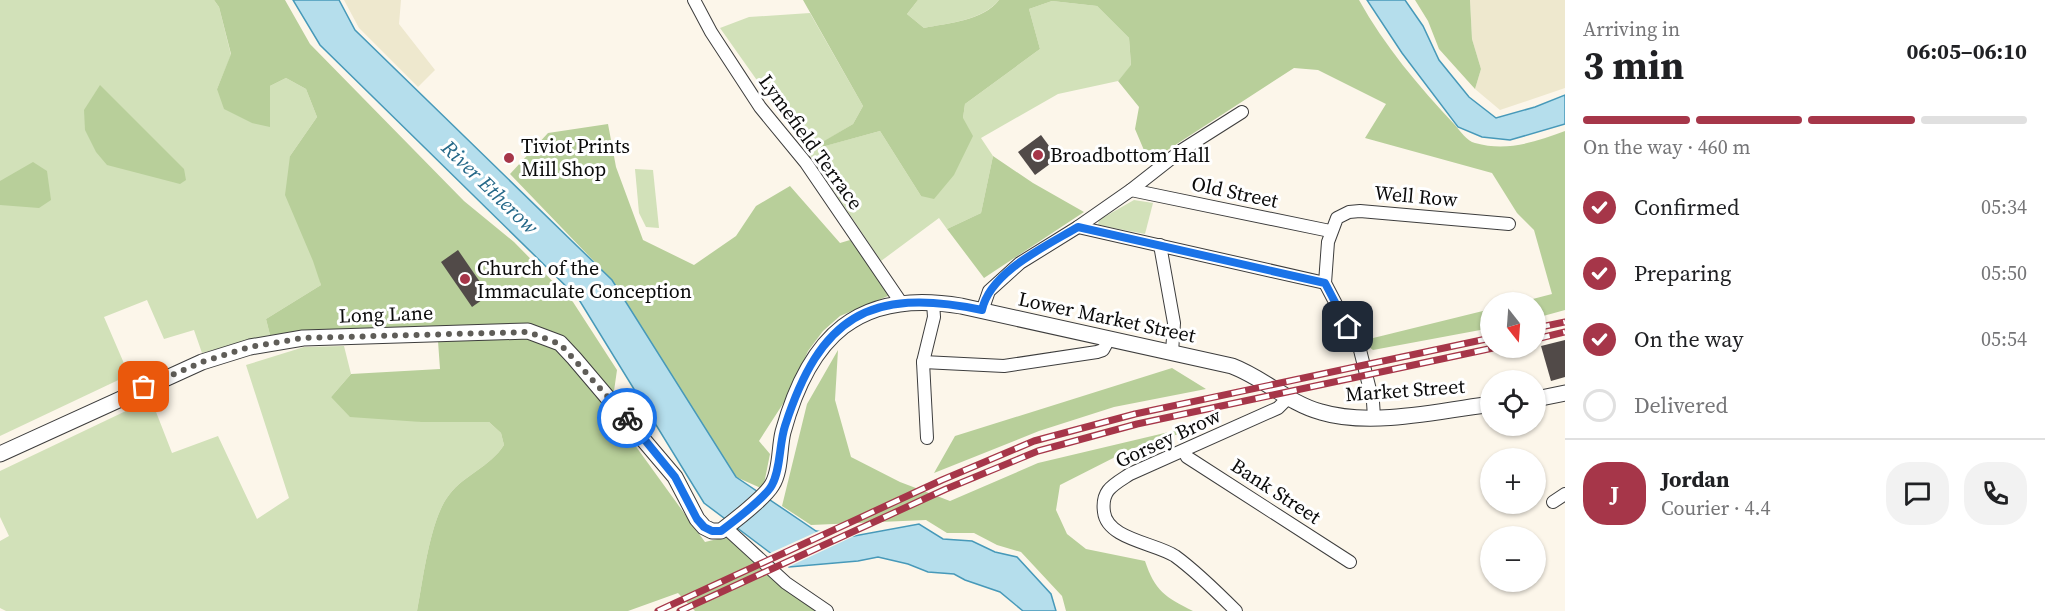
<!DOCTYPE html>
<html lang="en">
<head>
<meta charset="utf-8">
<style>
  body { margin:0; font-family:"Source Serif 4",serif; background:#f2f2f2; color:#202124; height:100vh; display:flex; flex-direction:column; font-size:22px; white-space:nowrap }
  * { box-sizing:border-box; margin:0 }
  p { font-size:20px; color:#757577 }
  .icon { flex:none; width:33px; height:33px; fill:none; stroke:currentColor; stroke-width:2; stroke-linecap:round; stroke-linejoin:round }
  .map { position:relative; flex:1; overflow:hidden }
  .drawer { display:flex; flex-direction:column; background:#fff; width:480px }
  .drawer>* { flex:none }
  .needle { width:39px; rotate:163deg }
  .tools { position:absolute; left:1480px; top:292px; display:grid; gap:12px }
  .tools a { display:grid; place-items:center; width:66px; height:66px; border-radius:50%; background:#fff; box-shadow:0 2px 4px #0004; font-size:30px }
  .pin { position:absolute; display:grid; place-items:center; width:51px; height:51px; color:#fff; margin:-26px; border-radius:12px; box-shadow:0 3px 9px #0006 }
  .courier { position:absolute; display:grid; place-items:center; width:60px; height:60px; margin:-30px; border:4px solid #1a73e8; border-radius:50%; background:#fff; color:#222; box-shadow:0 2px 8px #0007 }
  .head em { font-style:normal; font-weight:700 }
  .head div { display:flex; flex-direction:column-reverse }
  .head { display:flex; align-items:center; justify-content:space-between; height:102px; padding:0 18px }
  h1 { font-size:39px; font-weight:700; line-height:45px }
  .bar { display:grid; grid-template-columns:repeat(4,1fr); gap:9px 6px; align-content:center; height:72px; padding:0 18px }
  .bar i { height:8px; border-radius:4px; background:#e0e0e0 }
  .bar .active { background:#a63649 }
  .bar p { grid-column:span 4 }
  .line { display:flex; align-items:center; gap:15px; padding:0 18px; border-top:2px solid #e0e0e0 }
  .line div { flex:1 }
  .round { display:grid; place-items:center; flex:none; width:63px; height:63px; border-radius:24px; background:#f2f2f2 }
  ol { padding:0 18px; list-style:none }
  li { display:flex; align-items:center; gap:18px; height:66px }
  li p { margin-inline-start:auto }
  li .icon { padding:6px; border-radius:50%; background:#a63649; color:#fff; stroke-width:4 }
  li:last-child { color:#757577 }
  li i { width:33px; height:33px; border:3px solid #e0e0e0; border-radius:50% }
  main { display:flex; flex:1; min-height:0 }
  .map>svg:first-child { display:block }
  .farmland { fill:#eee8ce }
  .green { fill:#d2e1b9 }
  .forest { fill:#b8cf9a }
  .water { fill:#b5deec; stroke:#4799b9; stroke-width:1.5 }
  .pier { fill:#fcf6ea }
  .building { fill:#514a48 }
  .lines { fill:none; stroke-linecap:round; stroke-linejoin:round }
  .minor-casing { stroke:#3d3d3d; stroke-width:14 }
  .tertiary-casing { stroke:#3d3d3d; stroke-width:17 }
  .minor { stroke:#fff; stroke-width:12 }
  .tertiary { stroke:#fff; stroke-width:15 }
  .rail-casing { stroke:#a63649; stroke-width:7 }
  .rail { stroke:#fff; stroke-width:4.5; stroke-dasharray:14; stroke-linecap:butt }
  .done { stroke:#5f5d58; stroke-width:6; stroke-dasharray:0 10.8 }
  .route { stroke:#1a73e8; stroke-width:8 }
  .poi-dot { fill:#a63649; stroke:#fff; stroke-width:2 }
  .labels { text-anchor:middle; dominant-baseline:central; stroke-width:6; stroke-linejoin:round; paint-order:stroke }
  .street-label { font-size:20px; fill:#0a0a0a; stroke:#fff }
  .poi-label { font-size:20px; fill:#0a0a0a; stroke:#fff; text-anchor:start }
  .water-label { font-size:21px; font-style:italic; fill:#266989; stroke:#fff }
</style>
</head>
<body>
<main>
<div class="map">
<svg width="1565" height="611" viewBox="0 0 1565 611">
  <rect width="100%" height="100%" fill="#fcf6ea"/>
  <g class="farmland">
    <polygon points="344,0 401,0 399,24 435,70 418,87 359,28"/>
    <polygon points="1470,0 1565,0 1565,88 1500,110 1475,89 1481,69 1472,39"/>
  </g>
  <g class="green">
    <polygon points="0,0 214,0 219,7 231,55 217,89 270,86 286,78 306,89 317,117 290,156 321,285 266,319 270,335 202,353 194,330 164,339 147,300 104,317 129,375 0,436"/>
    <path d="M 918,0 L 999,0 C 982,21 948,23 924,28 L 907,14 Z"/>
    <polygon points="1052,1 1097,6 1129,38 1131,66 1118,81 1058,94 981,138 993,156 981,213 947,229 939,218 881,261 807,151 720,28 749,17 810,13 863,106 853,124 810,150 880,131 921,196 963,118 965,104 1040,49 1029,9"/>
    <polygon points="635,169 653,170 659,228 646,227 639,213"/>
    <polygon points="1134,200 1153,203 1145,234 1098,225 1099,220"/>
    <path d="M 344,346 L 351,374 L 331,397 L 421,422 L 489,422 L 501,433 L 504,445 C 490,467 464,475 449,495 C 430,519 423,580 417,611 L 6,611 L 0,608 L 0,541 L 9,536 L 0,517 L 0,471 L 151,399 L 172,453 L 218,436 L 257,519 L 289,498 L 246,365 L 304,347 Z"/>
  </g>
  <g class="forest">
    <path d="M 214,0 L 285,0 L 310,44 L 464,201 L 514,242 L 573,302 L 617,370 L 611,412 L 705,542 L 730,536 L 824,611 L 695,611 L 678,593 L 628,611 L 417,611 C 423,580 430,519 449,495 C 464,475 490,467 504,445 L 501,433 L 489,422 L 421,422 L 350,417 L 331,397 L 351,374 L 440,369 L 437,327 L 270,335 L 266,319 L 321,285 L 313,261 L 285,195 L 290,156 L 317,117 L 306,89 L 286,78 L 270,86 L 270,127 L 252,123 L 224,109 L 217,89 L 231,54 L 219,7 Z"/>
    <path d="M 803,0 L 918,0 L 907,14 L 924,28 C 948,23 983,21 999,0 L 1359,0 C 1384,45 1419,87 1455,125 C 1460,131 1467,141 1475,143 C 1507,152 1535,142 1565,131 L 1565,310 L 1536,318 L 1536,303 L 1517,303 L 1552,294 L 1534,230 L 1517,213 L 1492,173 L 1365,138 L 1386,104 L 1318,70 L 1294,68 L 1149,162 L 1135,129 L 1139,107 L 1118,81 L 1131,65 L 1129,38 L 1097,6 L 1052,1 L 1029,9 L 1040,49 L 965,104 L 963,118 L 973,136 L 954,175 L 934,199 L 921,196 L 880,131 L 807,151 L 853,124 L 863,106 Z"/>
    <polygon points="1415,0 1470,0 1472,39 1481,69 1475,89 1439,49 1428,21"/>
    <polygon points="100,85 184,169 186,180 180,184 107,165 96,152 85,130 84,110"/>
    <polygon points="608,124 616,167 643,240 694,265 736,236 756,206 790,186 840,243 850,240 888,290 888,296 840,316 823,331 808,351 788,396 759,441 770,454 763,489 736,477 612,280 510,174 548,133"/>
    <polygon points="993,156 1033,183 1084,212 984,278 947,229 981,213"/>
    <polygon points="33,162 47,171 51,200 39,208 0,205 0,181"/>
    <polygon points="1491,309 1491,328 1373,350 1361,341"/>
    <path d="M 838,350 L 835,400 L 851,457 L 900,482 L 950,501 L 1038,463 L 1190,427 L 1201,427 L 1131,449 L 1060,485 L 1056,510 L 1067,534 L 1086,549 L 1145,561 C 1155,591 1165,597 1193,611 L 1066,611 L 1062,596 L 1021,552 L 997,545 L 974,533 L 947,533 L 926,520 L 811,525 L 782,506 L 807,404 Z"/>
    <polygon points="1172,368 1206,389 1114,407 1039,431 934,473 955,436"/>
  </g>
  <g class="water">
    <polygon points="293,0 339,0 355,30 612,280 736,477 816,531 854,536 919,524 943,539 972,541 995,552 1017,557 1051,594 1056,611 1023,611 1000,592 965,580 954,574 928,572 908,564 878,557 858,561 789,567 704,503 578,298 320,45"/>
    <polygon points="1367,0 1405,0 1423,26 1439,60 1469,97 1496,118 1535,107 1565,95 1565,124 1510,140 1482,137 1458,127 1402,53"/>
  </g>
  <polygon class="pier" points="823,529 854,533 867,530 786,568 768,554"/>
  <g class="building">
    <polygon points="1041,135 1058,158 1035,175 1018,152"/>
    <polygon points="458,250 489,295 472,307 441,262"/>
    <polygon points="1565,340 1565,377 1551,381 1541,346"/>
  </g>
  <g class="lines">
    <g class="minor-casing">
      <g id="minor">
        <polyline points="694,0 711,32 760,107 806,163 902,304"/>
        <polyline points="1131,190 1330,231"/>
        <polyline points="1078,227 1325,283"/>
        <polyline points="1160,245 1174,323 1172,352"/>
        <polyline points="982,311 989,291 1020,263 1078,227 1131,190 1182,150 1242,112"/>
        <polyline points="923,362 1004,366 1097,352 1103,350 1109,339"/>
        <polyline points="1374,417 1373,402 1360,350 1325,283 1328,242 1337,218 1349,212 1360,211 1509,224"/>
        <polyline points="927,438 923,362 934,317 933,303"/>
        <polyline points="1184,451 1187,457 1350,562"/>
        <polyline points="1553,502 1565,494"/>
        <polyline points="726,528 786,583 827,611"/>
        <path d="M 1236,611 C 1217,592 1197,572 1175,556 C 1155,543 1107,539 1104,512 C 1101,490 1113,485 1130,474 L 1278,408 L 1288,398"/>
      </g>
    </g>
    <g class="tertiary-casing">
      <g id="tertiary">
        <polyline points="1536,399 1565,393"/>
        <path d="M 0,454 L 202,362 L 250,347 L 303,338 L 528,331 L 560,343 L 574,358 L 675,477 L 697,519 L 704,527 L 712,531 L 721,531 C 733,522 765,497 772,485 C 781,471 779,448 783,432 C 809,337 858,288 961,306 L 1232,366 C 1264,378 1288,403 1321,412 C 1370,427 1441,411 1491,404"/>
      </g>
    </g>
    <use href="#minor" class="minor"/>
    <use href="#tertiary" class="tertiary"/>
    <g class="rail-casing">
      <g id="rail">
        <polyline points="1536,328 1565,322"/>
        <polyline points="1536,339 1565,332"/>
        <polyline points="658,611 942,480 1034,441 1135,414 1491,338"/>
        <polyline points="680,611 946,489 1038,451 1137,424 1493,348"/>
      </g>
    </g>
    <use href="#rail" class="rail"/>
  </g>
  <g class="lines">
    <polyline class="done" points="144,387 202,362 250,347 303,338 528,332 560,344 627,418"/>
    <path class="route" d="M 627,418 L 675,477 L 697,519 L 704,527 L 712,531 L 721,531 C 733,522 766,497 772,485 C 781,468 779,444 785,426 C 820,318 868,286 982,310 C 990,272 1046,246 1078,227 L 1325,283 L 1348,327"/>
  </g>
  <g class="poi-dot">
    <circle cx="1038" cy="155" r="6"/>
    <circle cx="509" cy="158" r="6"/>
    <circle cx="465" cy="279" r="6"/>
  </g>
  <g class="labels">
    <g class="street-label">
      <text transform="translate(811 142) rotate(54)">Lymefield Terrace</text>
      <text transform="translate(1235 192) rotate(12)">Old Street</text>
      <text transform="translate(1416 196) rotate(5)">Well Row</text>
      <text transform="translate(386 314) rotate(-2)">Long Lane</text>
      <text transform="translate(1107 317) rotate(12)">Lower Market Street</text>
      <text transform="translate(1405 390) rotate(-4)">Market Street</text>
      <text transform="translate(1168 438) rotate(-25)">Gorsey Brow</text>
      <text transform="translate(1276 491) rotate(33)">Bank Street</text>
    </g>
    <g class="poi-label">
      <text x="521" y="146">Tiviot Prints<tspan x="521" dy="23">Mill Shop</tspan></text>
      <text x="1050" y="155">Broadbottom Hall</text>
      <text x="477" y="268">Church of the<tspan x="477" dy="23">Immaculate Conception</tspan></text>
    </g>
    <g class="water-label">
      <text transform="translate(490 187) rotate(44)">River Etherow</text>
    </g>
  </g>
</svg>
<div class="tools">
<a><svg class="needle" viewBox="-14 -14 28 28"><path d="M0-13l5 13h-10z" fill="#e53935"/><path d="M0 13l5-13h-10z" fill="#757577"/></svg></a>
<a><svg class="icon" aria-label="locate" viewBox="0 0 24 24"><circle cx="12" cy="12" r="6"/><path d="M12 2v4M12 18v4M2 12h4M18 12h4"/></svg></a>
<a>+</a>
<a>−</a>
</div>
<div class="pin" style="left:144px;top:387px;background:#ea580c"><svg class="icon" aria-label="bag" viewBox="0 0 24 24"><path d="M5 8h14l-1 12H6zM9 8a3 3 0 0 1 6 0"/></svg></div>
<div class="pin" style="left:1348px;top:327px;background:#1f2937"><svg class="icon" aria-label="home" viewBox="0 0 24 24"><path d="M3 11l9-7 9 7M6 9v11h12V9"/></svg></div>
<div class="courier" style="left:627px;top:418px"><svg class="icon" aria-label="bike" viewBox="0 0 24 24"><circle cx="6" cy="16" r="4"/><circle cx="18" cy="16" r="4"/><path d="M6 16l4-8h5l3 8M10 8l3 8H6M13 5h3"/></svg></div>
</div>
<section class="drawer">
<div class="head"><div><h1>3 min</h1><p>Arriving in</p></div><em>06:05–06:10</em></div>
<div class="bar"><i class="active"></i><i class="active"></i><i class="active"></i><i></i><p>On the way · 460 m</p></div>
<ol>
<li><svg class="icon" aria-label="check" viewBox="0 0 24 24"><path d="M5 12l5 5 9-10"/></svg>Confirmed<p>05:34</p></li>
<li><svg class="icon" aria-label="check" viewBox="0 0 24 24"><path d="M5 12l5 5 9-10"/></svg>Preparing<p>05:50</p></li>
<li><svg class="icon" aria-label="check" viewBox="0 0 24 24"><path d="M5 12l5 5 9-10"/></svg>On the way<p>05:54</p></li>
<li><i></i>Delivered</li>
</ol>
<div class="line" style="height:108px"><b class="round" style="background:#a63649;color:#fff">J</b><div><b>Jordan</b><p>Courier · 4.4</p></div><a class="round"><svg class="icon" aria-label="chat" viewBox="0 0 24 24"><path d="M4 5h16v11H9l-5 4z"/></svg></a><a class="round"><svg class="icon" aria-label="phone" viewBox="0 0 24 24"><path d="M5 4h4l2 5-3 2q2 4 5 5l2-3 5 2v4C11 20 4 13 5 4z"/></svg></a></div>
</section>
</main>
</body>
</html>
